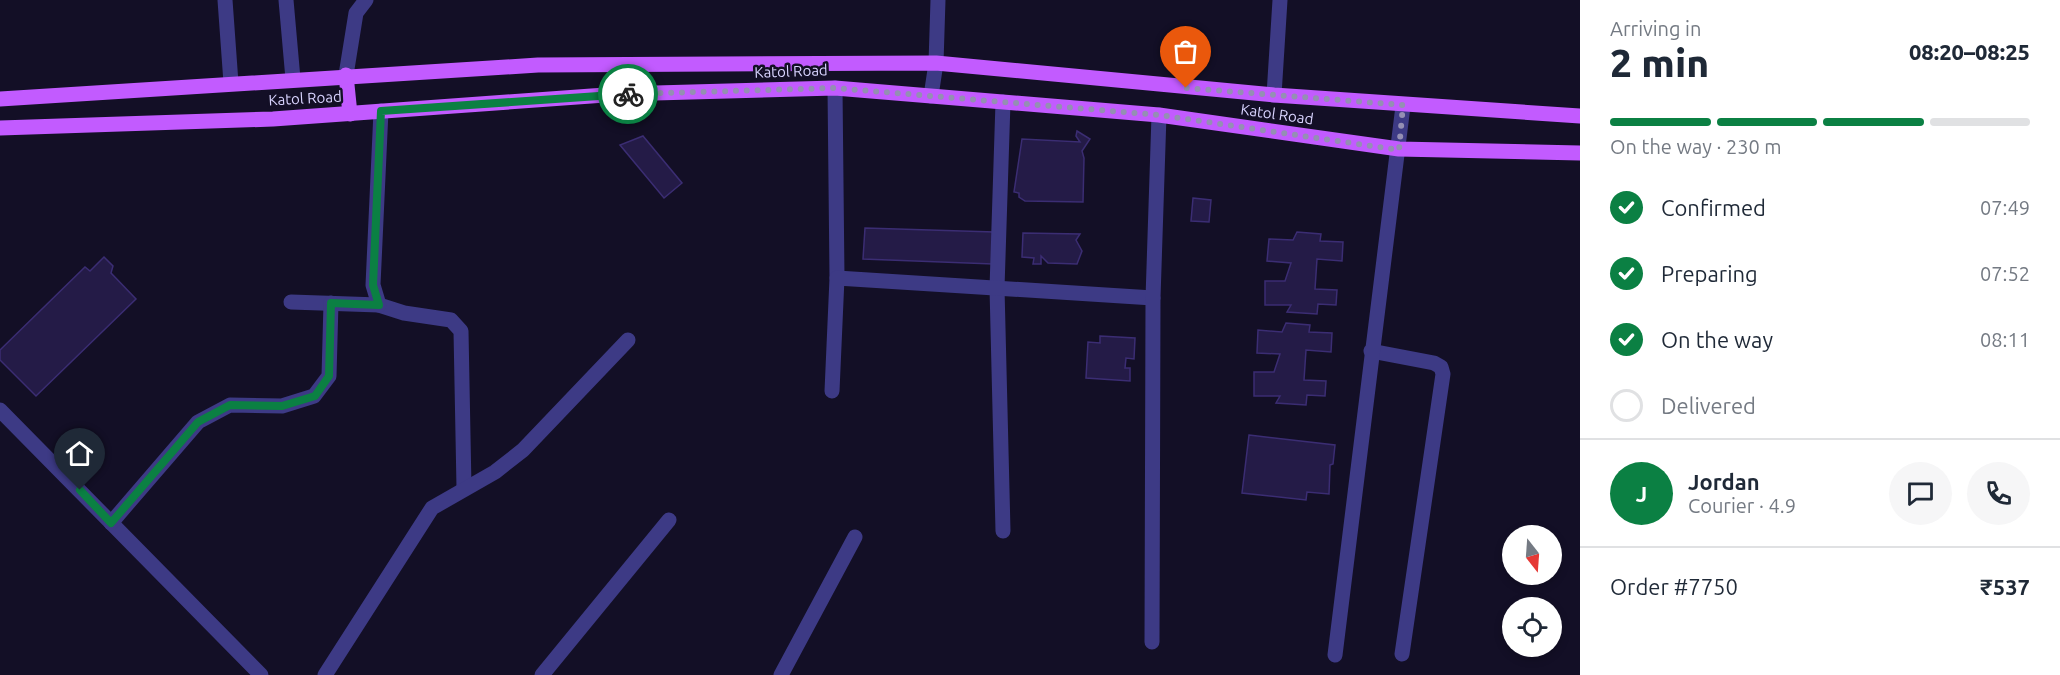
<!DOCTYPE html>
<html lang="en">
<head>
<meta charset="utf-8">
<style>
  body { margin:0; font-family:Ubuntu,sans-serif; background:#f6f6f7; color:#1f2937; height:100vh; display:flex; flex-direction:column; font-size:22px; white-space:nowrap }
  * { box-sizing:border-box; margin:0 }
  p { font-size:20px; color:#747a83 }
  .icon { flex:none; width:33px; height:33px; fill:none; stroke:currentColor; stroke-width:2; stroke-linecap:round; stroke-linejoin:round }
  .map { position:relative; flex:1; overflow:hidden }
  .sheet { display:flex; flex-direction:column; background:#fff; width:480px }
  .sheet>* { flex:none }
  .needle { width:39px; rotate:163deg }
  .tools { position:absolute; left:1502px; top:525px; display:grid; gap:12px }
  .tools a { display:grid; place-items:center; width:60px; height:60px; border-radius:50%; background:#fff; box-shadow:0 3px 9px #0003; font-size:30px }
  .pin { position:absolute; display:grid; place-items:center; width:51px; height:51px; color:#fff; margin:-62px -26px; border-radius:50% 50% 50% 0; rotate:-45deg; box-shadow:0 0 6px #0007 }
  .pin .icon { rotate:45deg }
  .courier { position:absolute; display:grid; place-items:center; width:60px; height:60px; margin:-30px; border:4px solid #0b8043; border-radius:50%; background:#fff; color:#222; box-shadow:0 2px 8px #0007 }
  .headline em { font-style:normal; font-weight:800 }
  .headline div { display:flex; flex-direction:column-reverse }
  .headline { display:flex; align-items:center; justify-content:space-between; height:102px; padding:0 30px }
  h1 { font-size:39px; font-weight:800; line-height:45px }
  .bar { display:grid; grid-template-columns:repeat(4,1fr); gap:9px 6px; align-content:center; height:72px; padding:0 30px }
  .bar i { height:8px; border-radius:4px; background:#e0e1e3 }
  .bar .active { background:#0b8043 }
  .bar p { grid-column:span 4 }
  .line { display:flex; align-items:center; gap:15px; padding:0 30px; border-top:2px solid #e0e1e3 }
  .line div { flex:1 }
  .round { display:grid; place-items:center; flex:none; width:63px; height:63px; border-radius:32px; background:#f6f6f7 }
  ol { padding:0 30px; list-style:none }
  li { display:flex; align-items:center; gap:18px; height:66px }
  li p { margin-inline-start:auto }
  li .icon { padding:6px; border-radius:50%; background:#0b8043; color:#fff; stroke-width:4 }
  li:last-child { color:#747a83 }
  li i { width:33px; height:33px; border:3px solid #e0e1e3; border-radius:50% }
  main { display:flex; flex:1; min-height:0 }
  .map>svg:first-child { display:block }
  .building { fill:#241b47; stroke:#3b2d73; stroke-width:1.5 }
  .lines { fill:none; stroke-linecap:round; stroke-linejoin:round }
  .minor { stroke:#3d3a85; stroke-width:15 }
  .major { stroke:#c25bff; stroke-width:15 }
  .done { stroke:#948fb3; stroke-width:6; stroke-dasharray:0 10.8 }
  .route { stroke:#0b8043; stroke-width:8 }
  .labels { text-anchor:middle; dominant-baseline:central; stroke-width:5; stroke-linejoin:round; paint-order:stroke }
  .street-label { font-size:15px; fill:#d9d4ff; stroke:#130f26 }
</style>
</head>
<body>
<main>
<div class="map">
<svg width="1580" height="675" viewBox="0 0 1580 675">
  <rect width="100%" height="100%" fill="#130f26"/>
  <g class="building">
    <polygon points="1077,131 1090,139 1082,151 1084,158 1083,202 1025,201 1019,197 1019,193 1014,192 1022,139 1080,142 1076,136"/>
    <polygon points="643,136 682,183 664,198 620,145"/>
    <polygon points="1193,198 1211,200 1209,222 1191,221"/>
    <polygon points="865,228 994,232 993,264 863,259"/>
    <polygon points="1297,232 1321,234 1320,241 1343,242 1342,261 1317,259 1315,289 1337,290 1336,305 1318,304 1317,314 1287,312 1291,305 1265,305 1265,281 1285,281 1291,263 1267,261 1269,239 1293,240"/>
    <polygon points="1023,233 1080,234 1076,240 1082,251 1077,264 1048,263 1041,256 1041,264 1033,264 1034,258 1022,257"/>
    <polygon points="104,257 113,266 111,273 136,299 36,396 0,360 0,350 85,267 90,271"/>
    <polygon points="1286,323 1310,325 1309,332 1332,333 1331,352 1306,350 1304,380 1326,381 1325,396 1307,395 1306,405 1276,403 1280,396 1254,396 1254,372 1274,372 1280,354 1257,353 1258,330 1282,332"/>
    <polygon points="1100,336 1135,338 1134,359 1126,358 1125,368 1130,368 1130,381 1086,378 1088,342 1100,343"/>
    <polygon points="1249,435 1335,445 1333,464 1330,465 1329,494 1307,492 1306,500 1242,493"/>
  </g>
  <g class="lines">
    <g class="minor">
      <polyline points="225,0 231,83"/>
      <polyline points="286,0 293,79"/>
      <polyline points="346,75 356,13 366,0"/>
      <polyline points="835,88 837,278"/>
      <polyline points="1274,95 1280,0"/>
      <polyline points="931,96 936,63 938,0"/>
      <polyline points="1003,102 997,288 1003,531"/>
      <polyline points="381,111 373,285 379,305 404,313 451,320 461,331 464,488"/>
      <polyline points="291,302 379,305"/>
      <polyline points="1371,351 1434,363 1441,367 1443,374 1402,654"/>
      <polyline points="832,391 837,278 1153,298"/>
      <polyline points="0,410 261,675"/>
      <polyline points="111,523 198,422 230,405 282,406 314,396 329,376 331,303"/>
      <polyline points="1152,642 1153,298 1159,115"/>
      <polyline points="1335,655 1403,106"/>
      <polyline points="325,675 432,508 495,472 523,450 628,340"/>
      <polyline points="542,675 669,520"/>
      <polyline points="781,675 855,537"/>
    </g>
    <g class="major">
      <polyline points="346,75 350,114"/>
      <polyline points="0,99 538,65 936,63 1274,95 1580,116"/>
      <polyline points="0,128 273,119 619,94 835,88 1159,115 1399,149 1580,153"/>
    </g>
  </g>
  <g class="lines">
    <polyline class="done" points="628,94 835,88 1159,115 1399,150 1403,105 1186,88"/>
    <polyline class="route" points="80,490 111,523 198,422 230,405 282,406 315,396 329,376 331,303 379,305 373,285 381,111 628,94"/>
  </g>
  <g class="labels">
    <g class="street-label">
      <text transform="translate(791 71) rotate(-2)">Katol Road</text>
      <text transform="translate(305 98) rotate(-3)">Katol Road</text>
      <text transform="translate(1277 114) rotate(8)">Katol Road</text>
    </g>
  </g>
</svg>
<div class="tools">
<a><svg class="needle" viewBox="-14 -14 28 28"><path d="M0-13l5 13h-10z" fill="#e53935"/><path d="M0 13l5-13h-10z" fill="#747a83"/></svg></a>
<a><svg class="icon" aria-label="locate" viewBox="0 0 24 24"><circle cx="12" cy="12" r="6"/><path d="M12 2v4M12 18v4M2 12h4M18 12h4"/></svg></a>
</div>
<div class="pin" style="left:1186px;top:88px;background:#ea580c"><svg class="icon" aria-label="bag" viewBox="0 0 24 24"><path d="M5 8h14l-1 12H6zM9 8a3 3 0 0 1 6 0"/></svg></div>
<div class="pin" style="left:80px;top:490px;background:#1f2937"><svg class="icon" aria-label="home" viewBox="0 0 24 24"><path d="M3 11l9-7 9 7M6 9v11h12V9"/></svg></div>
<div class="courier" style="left:628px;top:94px"><svg class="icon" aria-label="bike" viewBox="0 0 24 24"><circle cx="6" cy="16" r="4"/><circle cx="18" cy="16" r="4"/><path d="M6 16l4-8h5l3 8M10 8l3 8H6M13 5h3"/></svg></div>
</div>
<section class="sheet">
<div class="headline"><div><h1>2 min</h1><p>Arriving in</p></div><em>08:20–08:25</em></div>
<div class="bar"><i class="active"></i><i class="active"></i><i class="active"></i><i></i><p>On the way · 230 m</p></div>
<ol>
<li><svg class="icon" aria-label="check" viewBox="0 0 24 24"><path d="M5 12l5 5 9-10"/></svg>Confirmed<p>07:49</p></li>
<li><svg class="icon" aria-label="check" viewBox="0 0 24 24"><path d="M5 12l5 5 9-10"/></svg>Preparing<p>07:52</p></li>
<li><svg class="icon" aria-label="check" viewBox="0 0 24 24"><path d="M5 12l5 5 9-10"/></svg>On the way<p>08:11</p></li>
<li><i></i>Delivered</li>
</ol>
<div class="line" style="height:108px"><b class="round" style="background:#0b8043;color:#fff">J</b><div><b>Jordan</b><p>Courier · 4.9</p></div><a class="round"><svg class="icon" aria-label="chat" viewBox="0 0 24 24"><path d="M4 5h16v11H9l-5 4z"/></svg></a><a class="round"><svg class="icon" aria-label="phone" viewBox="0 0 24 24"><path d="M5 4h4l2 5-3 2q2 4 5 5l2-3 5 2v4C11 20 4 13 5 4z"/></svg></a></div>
<div class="line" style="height:78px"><div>Order #7750</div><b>₹537</b></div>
</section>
</main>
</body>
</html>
